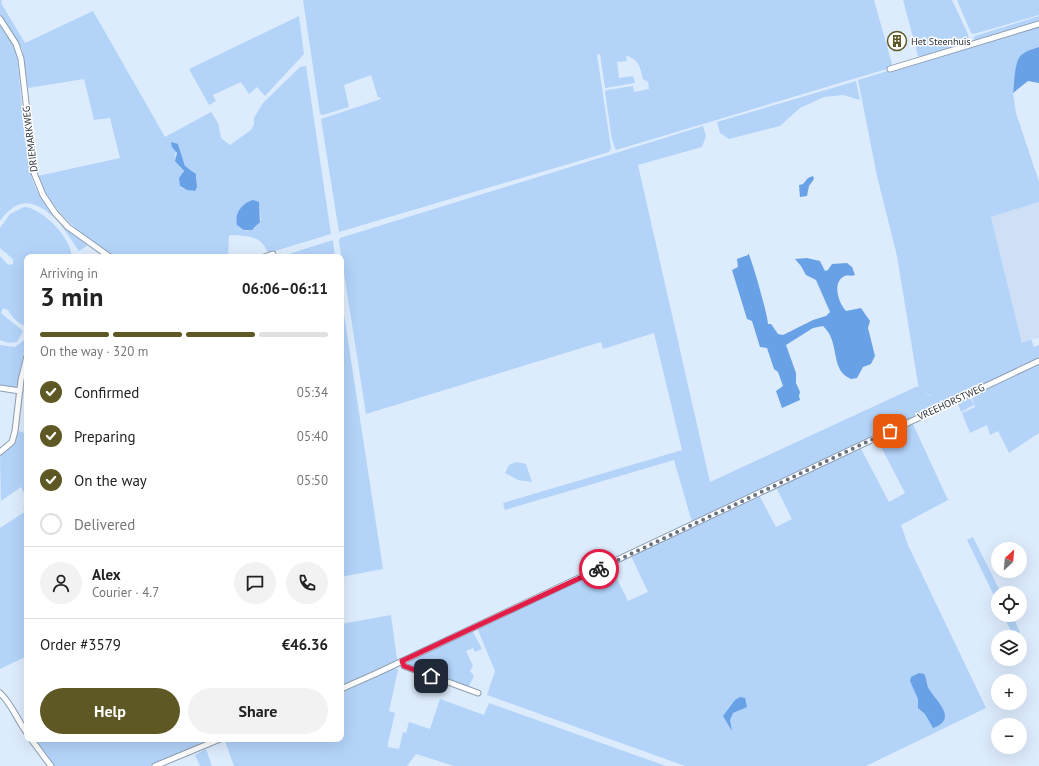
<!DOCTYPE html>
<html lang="en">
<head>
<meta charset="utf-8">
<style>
  body { margin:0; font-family:"PT Sans",sans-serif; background:#f2f2f2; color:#222; height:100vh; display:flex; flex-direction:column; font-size:15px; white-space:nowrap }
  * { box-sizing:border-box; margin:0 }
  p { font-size:13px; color:#767676 }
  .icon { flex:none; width:22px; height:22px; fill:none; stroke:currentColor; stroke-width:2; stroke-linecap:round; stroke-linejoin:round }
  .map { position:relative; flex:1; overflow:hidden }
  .panel { position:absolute; left:24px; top:254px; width:320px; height:488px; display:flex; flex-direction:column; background:#fff; border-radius:8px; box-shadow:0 4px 16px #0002 }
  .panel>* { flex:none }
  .needle { width:26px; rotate:26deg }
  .fabs { position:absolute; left:991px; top:542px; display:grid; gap:8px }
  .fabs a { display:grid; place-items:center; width:36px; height:36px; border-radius:50%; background:#fff; box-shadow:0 4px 16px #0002; font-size:20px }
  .pin { position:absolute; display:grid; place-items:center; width:34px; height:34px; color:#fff; margin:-17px; border-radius:8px; box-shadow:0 2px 6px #0006 }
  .courier { position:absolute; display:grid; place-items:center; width:40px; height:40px; margin:-20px; border:3px solid #e11d48; border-radius:50%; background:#fff; color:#222; box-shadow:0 1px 5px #0007 }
  .overview em { font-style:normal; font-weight:700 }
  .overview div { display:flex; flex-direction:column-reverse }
  .overview { display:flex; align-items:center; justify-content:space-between; height:68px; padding:0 16px }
  h1 { font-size:26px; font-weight:700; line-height:30px }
  .bar { display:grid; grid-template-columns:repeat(4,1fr); gap:6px 4px; align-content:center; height:48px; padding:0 16px }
  .bar i { height:5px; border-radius:3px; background:#e0e0e0 }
  .bar .on { background:#5e5825 }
  .bar p { grid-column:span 4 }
  .line { display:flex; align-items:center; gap:10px; padding:0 16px; border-top:1px solid #e0e0e0 }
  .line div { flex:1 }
  .round { display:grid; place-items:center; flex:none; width:42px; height:42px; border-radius:21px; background:#f2f2f2 }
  ol { padding:0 16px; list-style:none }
  li { display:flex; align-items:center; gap:12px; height:44px }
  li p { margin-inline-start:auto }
  li .icon { padding:4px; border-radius:50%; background:#5e5825; color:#fff; stroke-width:4 }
  li:last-child { color:#767676 }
  li i { width:22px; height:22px; border:2px solid #e0e0e0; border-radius:50% }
  .action { display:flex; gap:8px; margin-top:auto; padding:8px 16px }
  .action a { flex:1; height:46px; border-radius:24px; background:#5e5825; color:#fff; font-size:16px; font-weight:700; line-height:46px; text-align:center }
  .action a+a { background:#f2f2f2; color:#222 }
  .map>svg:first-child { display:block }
  .built { fill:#cfe0f6 }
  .green { fill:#b3d3f9; fill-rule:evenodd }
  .water { fill:#68a1e5 }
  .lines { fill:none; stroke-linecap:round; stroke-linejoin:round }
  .minor-casing { stroke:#8d9eb2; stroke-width:7 }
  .minor { stroke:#fff; stroke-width:5 }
  .done { stroke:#69727e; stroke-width:4; stroke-dasharray:0 7.2 }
  .route { stroke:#e11d48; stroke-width:5 }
  .labels { text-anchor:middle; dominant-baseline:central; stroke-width:3; stroke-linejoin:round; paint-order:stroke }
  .poi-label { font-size:10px; fill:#2a3139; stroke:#fff; text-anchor:start }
  .street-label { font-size:10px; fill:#2a3139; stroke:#fff }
</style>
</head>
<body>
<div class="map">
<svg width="1039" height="766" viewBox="0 0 1039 766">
  <rect width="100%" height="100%" fill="#ddecfd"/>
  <polygon class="built" points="1039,202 1039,338 1030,339 1022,343 991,217"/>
  <g class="green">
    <path d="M 0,0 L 2,0 L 1,3 L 25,43 L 93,11 L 165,137 L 211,112 L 218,123 L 221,138 L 230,145 L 251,130 L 254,124 L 254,118 L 263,103 L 300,67 L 306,66 L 331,234 L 268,253 C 261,235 247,236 229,235 L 228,257 L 114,257 C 83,236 51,212 38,176 L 120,158 L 110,118 L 94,120 L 84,79 L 28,88 L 22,49 L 0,15 ZM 179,147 L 185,166 L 194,172 L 197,177 L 197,187 L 193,191 L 181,188 L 180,176 L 183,173 L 183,170 C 176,163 172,154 179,147 ZM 246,203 L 259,203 L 261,220 L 255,228 L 246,231 L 236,222 L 240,208 Z"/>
    <path d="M 303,0 L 874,0 L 892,64 L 890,68 L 616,150 L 612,140 L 605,92 L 607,90 L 633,86 L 634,92 L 649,89 L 648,82 L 643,79 C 640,67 639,59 626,56 L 627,61 L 617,62 L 619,78 L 633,76 L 635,83 L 605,88 L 600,54 L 597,55 L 611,148 L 609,152 L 339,232 L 321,119 L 381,99 L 380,97 L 378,98 L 371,75 L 344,85 L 349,107 L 323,115 L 320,114 Z"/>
    <polygon points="903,0 952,0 968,34 969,40 967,44 921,57 918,56"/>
    <polygon points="957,0 1039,0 1039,15 974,34 971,33"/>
    <polygon points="299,16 304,54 265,96 257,87 249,94 241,82 213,95 216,101 209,105 189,69"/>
    <polygon points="1039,16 1039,22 977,41 973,39 975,36"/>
    <path d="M 0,25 L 10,39 L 17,55 L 25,141 L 32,179 L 38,193 L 53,216 C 50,215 47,211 43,209 C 26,197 11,205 0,221 Z"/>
    <path d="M 1039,25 L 1039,47 L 1023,53 L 1017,63 L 1013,93 L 1016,113 L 1039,182 L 1039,202 L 991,217 L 1022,343 L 1031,339 L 1034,347 L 1039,345 L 1039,358 L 944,403 C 937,395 922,396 918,384 L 897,256 L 877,176 L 858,80 Z"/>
    <polygon points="856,81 860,100 843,95 824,97 800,108 780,126 729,139 720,133 717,122"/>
    <polygon points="703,126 706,136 702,147 638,165 710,482 918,386 928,395 939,398 942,404 692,522 674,460 505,510 503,503 682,450 654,333 603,349 601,342 366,414 339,241 340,238"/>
    <path d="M 24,207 C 41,207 74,240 71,257 L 27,257 L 27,326 C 20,326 12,317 8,310 L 3,308 L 1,313 L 23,331 L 17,342 L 9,343 L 0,340 L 0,256 L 8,265 L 13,264 L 13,259 L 0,248 L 0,228 L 10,214 Z"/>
    <polygon points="61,225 63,225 88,245 79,251"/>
    <polygon points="333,240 335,257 279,257"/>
    <polygon points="341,295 383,569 341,577"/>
    <polygon points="27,338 16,389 0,385 0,345 15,347"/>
    <polygon points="1039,362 1039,433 1009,453 998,431 990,435 987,425 970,433 962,413 975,407 971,395"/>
    <polygon points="969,395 974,405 961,412 957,401"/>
    <polygon points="912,422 948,500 901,525 908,545 986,708 866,766 685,766 487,695 495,671 477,628 610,565 628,601 648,592 632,558 632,555 759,495 776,527 792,519 776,487 860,447 889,502 905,493 877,439"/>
    <polygon points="19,431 27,434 27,499 21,487 1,501 0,455 15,443"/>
    <polygon points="516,462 526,464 532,482 518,480 505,473 509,465"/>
    <polygon points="27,504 27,656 0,669 0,528 26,511 23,507"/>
    <polygon points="973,537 1001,593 998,593 998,604 967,540"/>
    <polygon points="391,615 397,660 341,686 341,624"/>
    <polygon points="1003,615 1012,615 1020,632 1013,635"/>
    <polygon points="472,630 482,649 475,652 473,648 466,651 473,666 470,671 474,676 468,688 407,665 409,660"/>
    <polygon points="395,668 398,670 389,711 395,713 388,743 388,747 399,749 403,732 406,733 409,722 430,729 440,699 484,715 489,703 666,766 454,766 416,754 407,766 234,766 225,741 231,739 341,739 341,693"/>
    <polygon points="34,739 215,739 150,766 54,766"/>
    <polygon points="206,749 212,766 200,766 195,755"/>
  </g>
  <g class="water">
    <path d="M 1039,47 L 1039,83 L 1028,81 L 1013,93 C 1015,83 1013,59 1024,53 C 1028,50 1034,49 1039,47 Z"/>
    <polygon points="171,142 178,144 185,166 196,174 197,187 195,191 187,190 180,186 179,178 184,171 175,161 177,153 172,147"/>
    <polygon points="813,176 814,179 809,186 807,196 800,197 799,185 803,184 808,178"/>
    <path d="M 253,200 L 259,202 L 260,222 L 252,230 L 244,230 L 237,225 C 234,213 242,203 253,200 Z"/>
    <path d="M 748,253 C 751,256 768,316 768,324 L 771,324 L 778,334 L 783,335 L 813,320 L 826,316 L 830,312 L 816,280 L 806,275 L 801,266 L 795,259 L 807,258 L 820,261 L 825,271 L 828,270 L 832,264 L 847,263 L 852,267 L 855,275 C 851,277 847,274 843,277 C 832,284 839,304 846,311 L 861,308 L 870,321 L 868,328 L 875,356 L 871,364 L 863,367 L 857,378 L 851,379 C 829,370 841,342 823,326 L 813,328 L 786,345 L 796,373 L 796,383 L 800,392 L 799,396 L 800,400 L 782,408 L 776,391 L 783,386 L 778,372 L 774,369 L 767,348 L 760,347 L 752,321 L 747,319 L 732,270 L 738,267 L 737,259 L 748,255 Z"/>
    <path d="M 919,673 L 924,674 C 927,679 926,684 929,689 C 936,701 959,719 933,728 L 925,714 L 918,708 L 918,699 L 910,681 L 911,677 Z"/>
    <polygon points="740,697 745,698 747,707 733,713 730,720 732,731 723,716 735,700"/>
  </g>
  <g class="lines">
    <g class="minor-casing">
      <g id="minor">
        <polyline points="0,19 16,44 21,59 34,173 43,195 55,213 68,227 110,257"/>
        <polyline points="890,69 1039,24"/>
        <polyline points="264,257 273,254"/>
        <polyline points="0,388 20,391"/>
        <polyline points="0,452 12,442 15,431 21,380 27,356"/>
        <polyline points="402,661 404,666 478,693"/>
        <polyline points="341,689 375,674 1039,361"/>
        <path d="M 0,693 C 12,704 17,720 27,733"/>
        <polyline points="31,739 51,766"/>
        <polyline points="155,766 220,739"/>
      </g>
    </g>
    <use href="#minor" class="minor"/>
  </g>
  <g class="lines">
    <polyline class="done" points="599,569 890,431"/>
    <polyline class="route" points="431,676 404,666 402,661 599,569"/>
  </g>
  <defs>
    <g id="building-ring" transform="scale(1)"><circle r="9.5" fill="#fff" stroke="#5e5825" stroke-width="1.5"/><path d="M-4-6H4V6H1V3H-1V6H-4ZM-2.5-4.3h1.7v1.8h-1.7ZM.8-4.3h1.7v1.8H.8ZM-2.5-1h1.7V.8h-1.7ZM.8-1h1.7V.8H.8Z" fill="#5e5825"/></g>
  </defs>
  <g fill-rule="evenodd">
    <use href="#building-ring" x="897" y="41"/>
  </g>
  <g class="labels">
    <g class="poi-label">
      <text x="911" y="41">Het Steenhuis</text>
    </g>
    <g class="street-label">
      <text transform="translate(30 139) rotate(-97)">DRIEMARKWEG</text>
      <text transform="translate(951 402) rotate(-25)">VREEHORSTWEG</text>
    </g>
  </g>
</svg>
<div class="fabs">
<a><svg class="needle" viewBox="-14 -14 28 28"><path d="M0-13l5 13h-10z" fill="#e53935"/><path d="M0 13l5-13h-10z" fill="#767676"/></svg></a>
<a><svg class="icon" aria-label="locate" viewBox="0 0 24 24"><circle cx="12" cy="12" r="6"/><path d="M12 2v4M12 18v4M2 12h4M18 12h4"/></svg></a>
<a><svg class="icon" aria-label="layers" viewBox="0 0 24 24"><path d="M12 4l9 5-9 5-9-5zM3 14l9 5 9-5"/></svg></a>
<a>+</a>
<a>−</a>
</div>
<div class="pin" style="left:890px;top:431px;background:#ea580c"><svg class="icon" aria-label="bag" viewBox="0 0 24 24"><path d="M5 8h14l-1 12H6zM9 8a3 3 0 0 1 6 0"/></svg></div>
<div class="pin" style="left:431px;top:676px;background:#1f2937"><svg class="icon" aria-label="home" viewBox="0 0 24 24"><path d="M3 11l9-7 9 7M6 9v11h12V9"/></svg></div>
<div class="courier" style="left:599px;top:569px"><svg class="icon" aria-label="bike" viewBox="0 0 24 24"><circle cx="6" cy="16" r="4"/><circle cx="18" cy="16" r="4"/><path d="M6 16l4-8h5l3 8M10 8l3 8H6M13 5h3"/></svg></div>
<section class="panel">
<div class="overview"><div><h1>3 min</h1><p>Arriving in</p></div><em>06:06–06:11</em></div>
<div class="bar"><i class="on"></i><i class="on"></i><i class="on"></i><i></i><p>On the way · 320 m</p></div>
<ol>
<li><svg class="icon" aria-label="check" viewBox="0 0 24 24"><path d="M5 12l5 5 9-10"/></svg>Confirmed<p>05:34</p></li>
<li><svg class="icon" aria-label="check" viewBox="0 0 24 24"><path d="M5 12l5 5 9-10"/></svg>Preparing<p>05:40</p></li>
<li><svg class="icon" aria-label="check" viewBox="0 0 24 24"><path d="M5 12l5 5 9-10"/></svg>On the way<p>05:50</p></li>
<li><i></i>Delivered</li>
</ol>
<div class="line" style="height:72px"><a class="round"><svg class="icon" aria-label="person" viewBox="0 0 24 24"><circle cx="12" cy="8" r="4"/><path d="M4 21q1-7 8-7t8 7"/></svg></a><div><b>Alex</b><p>Courier · 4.7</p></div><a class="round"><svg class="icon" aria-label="chat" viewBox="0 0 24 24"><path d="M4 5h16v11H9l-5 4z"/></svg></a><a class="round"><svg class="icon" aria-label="phone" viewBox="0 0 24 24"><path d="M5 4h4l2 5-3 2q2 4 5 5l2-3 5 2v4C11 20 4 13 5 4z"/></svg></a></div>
<div class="line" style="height:52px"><div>Order #3579</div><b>€46.36</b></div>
<div class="action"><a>Help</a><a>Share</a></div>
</section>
</div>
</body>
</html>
